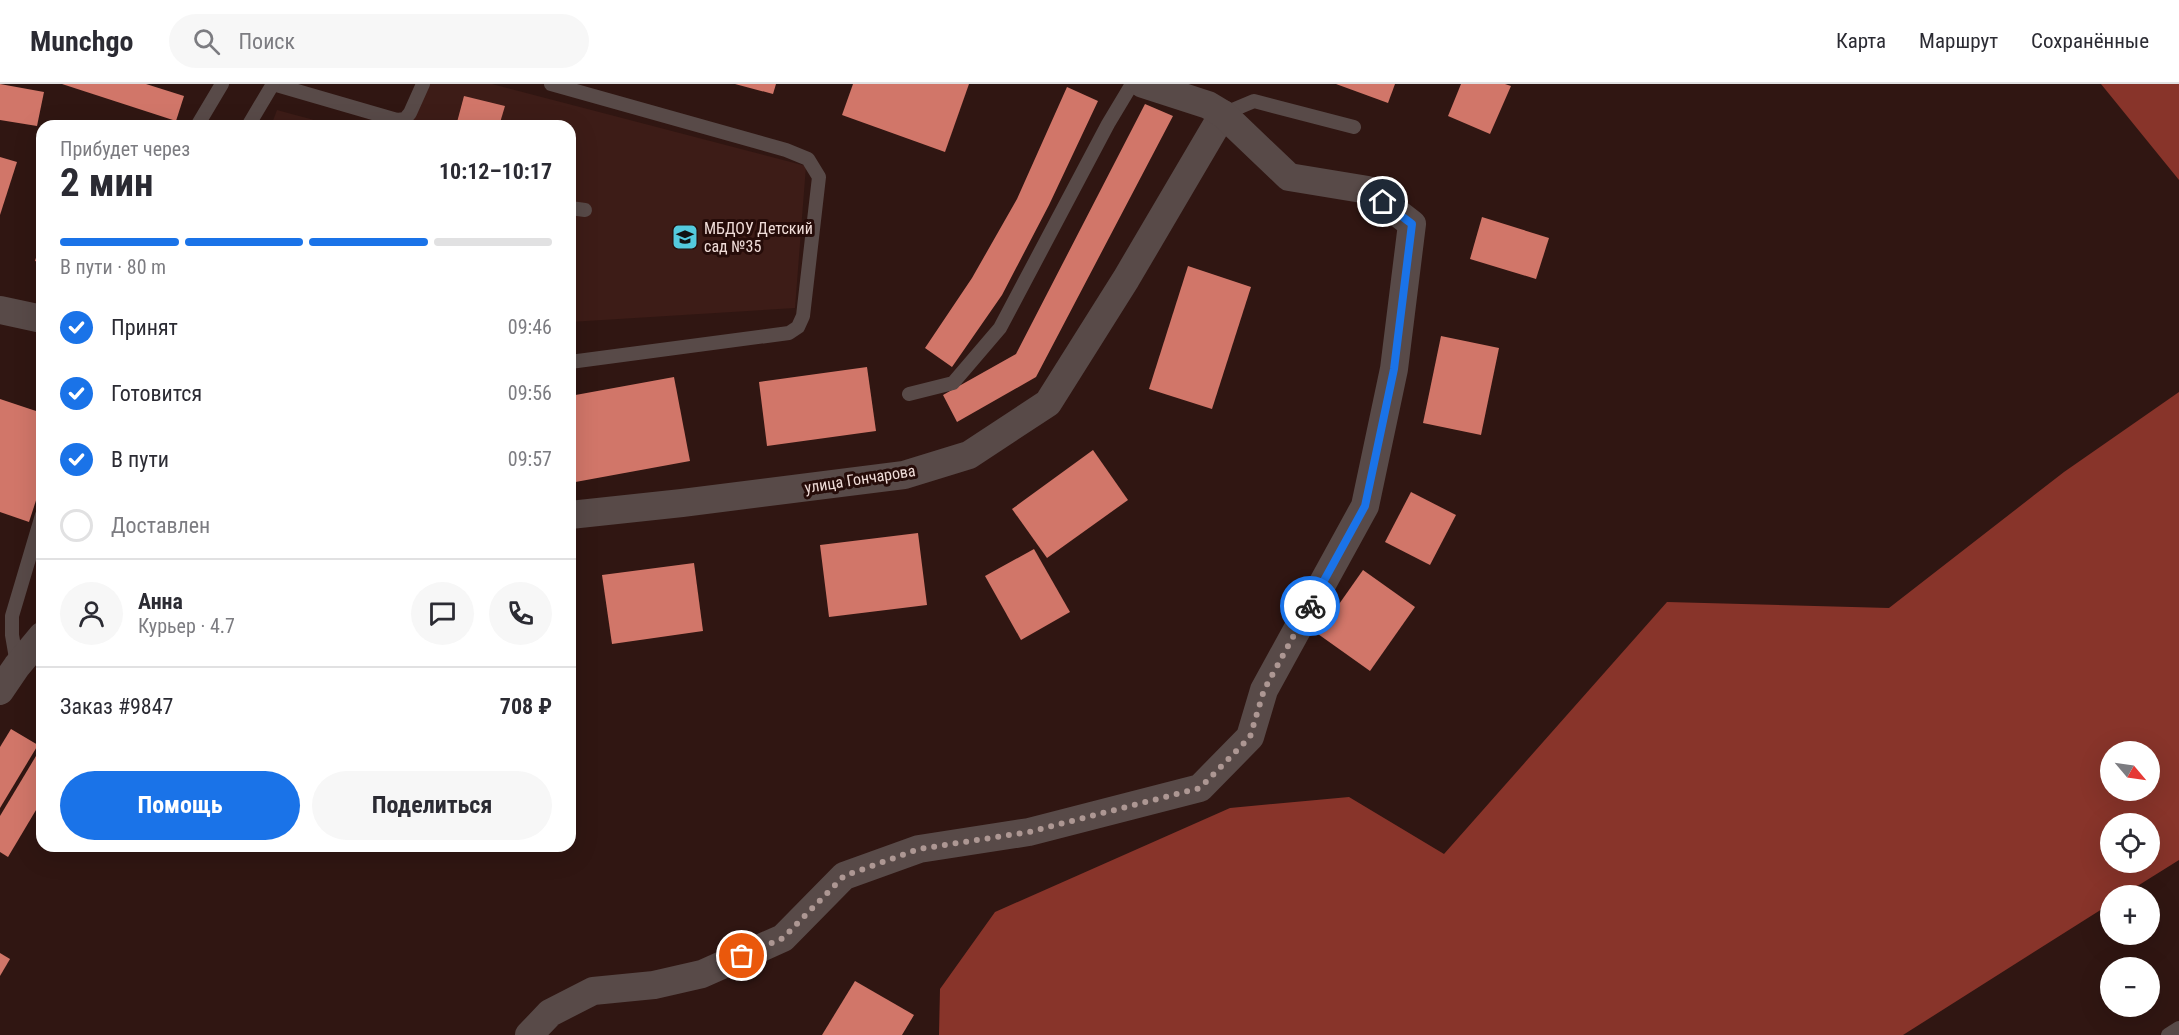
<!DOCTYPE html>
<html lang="ru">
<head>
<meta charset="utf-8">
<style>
  body { margin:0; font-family:"Roboto Condensed",sans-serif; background:#f7f7f7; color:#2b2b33; height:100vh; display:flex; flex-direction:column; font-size:22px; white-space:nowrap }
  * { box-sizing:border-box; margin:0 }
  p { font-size:20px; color:#7c7c81 }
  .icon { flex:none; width:33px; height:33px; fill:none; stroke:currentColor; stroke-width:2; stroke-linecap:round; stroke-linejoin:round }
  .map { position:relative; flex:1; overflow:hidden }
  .panel { position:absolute; left:36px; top:36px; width:540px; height:732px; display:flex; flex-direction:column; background:#fff; border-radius:18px; box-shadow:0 6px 24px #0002 }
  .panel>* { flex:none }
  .needle { width:39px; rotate:119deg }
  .tools { position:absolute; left:2100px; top:657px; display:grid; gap:12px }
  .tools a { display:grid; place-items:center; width:60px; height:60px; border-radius:50%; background:#fff; box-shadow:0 6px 24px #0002; font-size:30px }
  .pin { position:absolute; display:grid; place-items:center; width:51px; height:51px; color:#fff; margin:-26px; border:3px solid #fff; border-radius:50%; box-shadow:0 2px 6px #0007 }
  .courier { position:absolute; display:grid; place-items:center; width:60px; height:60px; margin:-30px; border:4px solid #1a73e8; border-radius:50%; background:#fff; color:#222; box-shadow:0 2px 8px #0007 }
  .head em { font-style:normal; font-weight:700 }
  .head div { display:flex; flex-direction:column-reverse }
  .head { display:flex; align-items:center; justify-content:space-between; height:102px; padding:0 24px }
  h1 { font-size:39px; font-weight:700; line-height:45px }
  .bar { display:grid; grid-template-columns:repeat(4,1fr); gap:9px 6px; align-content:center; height:72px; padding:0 24px }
  .bar i { height:8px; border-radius:4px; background:#e1e1e2 }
  .bar .active { background:#1a73e8 }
  .bar p { grid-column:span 4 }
  .line { display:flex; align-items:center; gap:15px; padding:0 24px; border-top:2px solid #e1e1e2 }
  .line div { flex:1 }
  .round { display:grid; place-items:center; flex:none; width:63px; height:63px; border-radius:32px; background:#f7f7f7 }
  ol { padding:0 24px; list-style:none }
  li { display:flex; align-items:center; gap:18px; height:66px }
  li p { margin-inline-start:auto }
  li .icon { padding:6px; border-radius:50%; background:#1a73e8; color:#fff; stroke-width:4 }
  li:last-child { color:#7c7c81 }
  li i { width:33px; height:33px; border:3px solid #e1e1e2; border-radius:50% }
  .cta { display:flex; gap:12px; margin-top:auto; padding:12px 24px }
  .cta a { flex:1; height:69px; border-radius:36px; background:#1a73e8; color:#fff; font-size:24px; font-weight:700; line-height:69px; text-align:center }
  .cta a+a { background:#f7f7f7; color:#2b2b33 }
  header { display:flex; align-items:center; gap:36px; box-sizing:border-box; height:84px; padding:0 30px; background:#fff; border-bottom:2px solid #e1e1e2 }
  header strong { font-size:28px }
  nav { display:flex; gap:33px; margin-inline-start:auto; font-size:21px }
  .search { width:420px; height:54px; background:#f7f7f7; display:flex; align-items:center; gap:15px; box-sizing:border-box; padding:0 21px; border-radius:33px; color:#7c7c81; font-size:22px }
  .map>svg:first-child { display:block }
  .built { fill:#3d1c17 }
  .forest { fill:#88342a; fill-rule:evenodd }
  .building { fill:#d17669 }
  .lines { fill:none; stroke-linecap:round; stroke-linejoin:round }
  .lane { stroke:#584a48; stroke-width:14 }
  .street { stroke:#584a48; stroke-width:28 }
  .done { stroke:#ad9793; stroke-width:6; stroke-dasharray:0 10.8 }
  .route { stroke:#1a73e8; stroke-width:8 }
  .labels { text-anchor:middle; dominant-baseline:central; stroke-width:6; stroke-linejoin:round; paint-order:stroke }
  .poi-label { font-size:16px; fill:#f0ddd9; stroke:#260c09; text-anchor:start }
  .street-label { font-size:16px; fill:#f0ddd9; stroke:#260c09 }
</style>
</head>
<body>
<header>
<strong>Munchgo</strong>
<div class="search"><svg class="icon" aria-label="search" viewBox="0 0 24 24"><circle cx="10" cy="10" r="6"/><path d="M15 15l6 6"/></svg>Поиск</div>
<nav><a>Карта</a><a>Маршрут</a><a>Сохранённые</a></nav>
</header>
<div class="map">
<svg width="2179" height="951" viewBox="0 0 2179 951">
  <rect width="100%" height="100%" fill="#301612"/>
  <g class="built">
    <polygon points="430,0 492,0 806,82 795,224 570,238 570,42 410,42"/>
    <polygon points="277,26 336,42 271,42"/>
  </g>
  <g class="forest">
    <polygon points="2101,0 2179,0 2179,96"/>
    <path d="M 2179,308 L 2179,776 L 2123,811 L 2110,812 L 2110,820 L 1903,951 L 939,951 L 940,905 L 995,828 L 1230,724 L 1349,713 L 1444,770 L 1667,518 L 1889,524 L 2064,388 ZM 2110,668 L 2150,668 L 2150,706 L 2110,706 ZM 2110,740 L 2150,740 L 2150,778 L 2110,778 Z"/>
  </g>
  <g class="building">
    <polygon points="0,0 44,8 37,42 0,36"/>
    <polygon points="62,0 146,0 184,12 176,37"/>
    <polygon points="735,0 776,0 773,10"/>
    <polygon points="853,0 969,0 945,68 842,31"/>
    <polygon points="1336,0 1395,0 1388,19"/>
    <polygon points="1461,0 1505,0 1511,2 1490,50 1448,32"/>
    <polygon points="1067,3 1098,17 1049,121 1002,211 952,283 925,264 972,194 1017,115"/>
    <polygon points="464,12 505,22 499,42 456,42"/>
    <polygon points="1145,20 1173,32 1036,293 957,338 943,311 1016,270"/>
    <polygon points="0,73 17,78 0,131"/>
    <polygon points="1482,133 1549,154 1536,195 1470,175"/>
    <polygon points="41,158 42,158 42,179 35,177"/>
    <polygon points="1188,182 1251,203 1212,325 1149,305"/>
    <polygon points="1441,252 1499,264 1481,351 1423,339"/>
    <polygon points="867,283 876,347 767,362 759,298"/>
    <polygon points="674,293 690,377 570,399 570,312"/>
    <polygon points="0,315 42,329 42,398 29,438 0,428"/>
    <polygon points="1093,366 1128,416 1047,474 1012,425"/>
    <polygon points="1411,408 1456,431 1430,481 1385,458"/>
    <polygon points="918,449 927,521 829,533 820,461"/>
    <polygon points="1034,465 1070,528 1021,556 985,492"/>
    <polygon points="694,479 703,547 612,560 602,491"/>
    <polygon points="1363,486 1415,523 1370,587 1318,550"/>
    <polygon points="11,645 38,661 0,724 0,663"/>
    <polygon points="42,662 42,716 8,773 0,768 0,732"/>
    <polygon points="0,869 10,875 0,892"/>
    <polygon points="855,897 914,931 902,951 822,951"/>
  </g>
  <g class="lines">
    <g class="lane">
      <polyline points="273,0 397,36 405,35 410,29 423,0"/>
      <polyline points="551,0 786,66 808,75 819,93 803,232 798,243 789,249 570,278"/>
      <polyline points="1223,30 1254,17 1354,43"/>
      <polyline points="197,42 222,0"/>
      <polyline points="248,42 273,0"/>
      <polyline points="570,124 585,126"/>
      <polyline points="909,310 953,299 1000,244 1108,40 1132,0"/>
      <polyline points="17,580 12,551 12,532 42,431"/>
      <polyline points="2168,951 2179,944"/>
    </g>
    <g class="street">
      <polyline points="0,226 42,235"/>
      <polyline points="570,431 682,419 904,391 969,371 1048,319 1126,195 1223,30"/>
      <polyline points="0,607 17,582 42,552"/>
      <polyline points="529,951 550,929 593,907 654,901 702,890 783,854 844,792 919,765 1029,748 1200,704 1250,653 1264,606 1365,422 1394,285 1412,140 1368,106 1289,93 1223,30 1208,21 1143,0"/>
    </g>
  </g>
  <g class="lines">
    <polyline class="done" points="742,872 783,854 844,792 919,765 1029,748 1200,704 1250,653 1264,606 1310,522"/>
    <polyline class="route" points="1310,522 1365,422 1394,285 1412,140 1383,118"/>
  </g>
  <defs>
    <g id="school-square" transform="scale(1.35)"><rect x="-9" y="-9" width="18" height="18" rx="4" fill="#54cade" stroke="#260c09"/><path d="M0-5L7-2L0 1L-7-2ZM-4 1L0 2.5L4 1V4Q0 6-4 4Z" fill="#111"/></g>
  </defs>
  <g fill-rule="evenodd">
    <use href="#school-square" x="685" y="153"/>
  </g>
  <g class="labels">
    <g class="poi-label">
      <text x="704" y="144">МБДОУ Детский<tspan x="704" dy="18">сад №35</tspan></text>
    </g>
    <g class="street-label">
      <text transform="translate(860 395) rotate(-9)">улица Гончарова</text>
    </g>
  </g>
</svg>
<div class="tools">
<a><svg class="needle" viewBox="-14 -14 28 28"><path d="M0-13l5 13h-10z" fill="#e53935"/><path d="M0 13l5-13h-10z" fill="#7c7c81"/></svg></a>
<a><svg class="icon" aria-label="locate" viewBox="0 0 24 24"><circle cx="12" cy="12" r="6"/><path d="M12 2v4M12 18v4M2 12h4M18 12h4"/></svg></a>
<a>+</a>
<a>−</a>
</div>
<div class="pin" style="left:742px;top:872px;background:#ea580c"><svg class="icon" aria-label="bag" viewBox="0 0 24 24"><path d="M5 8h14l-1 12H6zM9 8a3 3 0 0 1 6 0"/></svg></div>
<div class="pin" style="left:1383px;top:118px;background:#1f2937"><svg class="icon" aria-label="home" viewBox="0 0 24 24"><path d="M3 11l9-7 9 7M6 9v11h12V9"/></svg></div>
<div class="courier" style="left:1310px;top:522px"><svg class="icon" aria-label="bike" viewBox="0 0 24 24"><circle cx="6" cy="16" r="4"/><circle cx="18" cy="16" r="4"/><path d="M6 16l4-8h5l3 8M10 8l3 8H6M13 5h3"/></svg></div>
<section class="panel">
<div class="head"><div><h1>2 мин</h1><p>Прибудет через</p></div><em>10:12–10:17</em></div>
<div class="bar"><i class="active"></i><i class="active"></i><i class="active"></i><i></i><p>В пути · 80 m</p></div>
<ol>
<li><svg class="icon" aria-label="check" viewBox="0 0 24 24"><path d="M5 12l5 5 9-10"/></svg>Принят<p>09:46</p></li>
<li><svg class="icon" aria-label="check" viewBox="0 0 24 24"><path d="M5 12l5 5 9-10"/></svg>Готовится<p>09:56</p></li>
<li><svg class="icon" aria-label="check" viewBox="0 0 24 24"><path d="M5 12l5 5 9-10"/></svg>В пути<p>09:57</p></li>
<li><i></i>Доставлен</li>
</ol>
<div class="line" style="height:108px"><a class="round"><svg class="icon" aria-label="person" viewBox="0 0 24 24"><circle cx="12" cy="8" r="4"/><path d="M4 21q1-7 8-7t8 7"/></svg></a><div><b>Анна</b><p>Курьер · 4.7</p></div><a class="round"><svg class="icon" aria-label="chat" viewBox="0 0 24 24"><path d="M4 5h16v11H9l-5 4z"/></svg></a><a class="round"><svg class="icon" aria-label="phone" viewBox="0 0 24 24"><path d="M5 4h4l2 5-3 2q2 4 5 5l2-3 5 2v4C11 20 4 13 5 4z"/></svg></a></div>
<div class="line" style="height:78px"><div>Заказ #9847</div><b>708 ₽</b></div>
<div class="cta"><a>Помощь</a><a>Поделиться</a></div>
</section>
</div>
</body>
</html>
